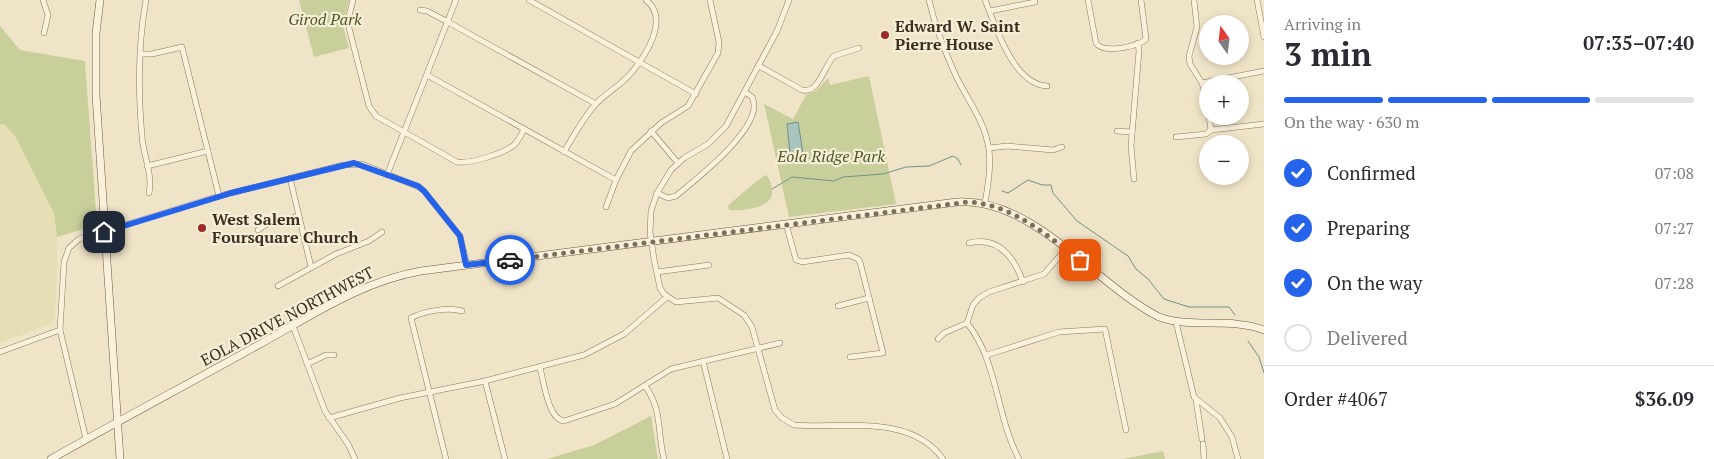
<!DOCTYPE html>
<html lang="en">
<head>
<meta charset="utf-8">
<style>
  body { margin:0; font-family:"PT Serif",serif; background:#f2f2f3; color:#2b2b33; height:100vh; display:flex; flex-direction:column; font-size:19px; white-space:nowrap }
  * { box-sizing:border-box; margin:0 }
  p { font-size:16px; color:#7c7c81 }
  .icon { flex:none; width:28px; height:28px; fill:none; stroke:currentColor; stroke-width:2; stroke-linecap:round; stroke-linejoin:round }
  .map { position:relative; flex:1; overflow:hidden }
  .details { display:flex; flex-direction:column; background:#fff; width:450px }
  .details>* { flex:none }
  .needle { width:32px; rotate:346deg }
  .tools { position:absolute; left:1199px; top:15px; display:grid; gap:10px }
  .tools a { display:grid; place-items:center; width:50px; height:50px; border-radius:50%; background:#fff; box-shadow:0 2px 8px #0003; font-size:25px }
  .pin { position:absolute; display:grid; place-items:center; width:42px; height:42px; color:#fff; margin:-21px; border-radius:10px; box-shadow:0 2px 8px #0006 }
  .courier { position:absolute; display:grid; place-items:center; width:50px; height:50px; margin:-25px; border:4px solid #2563eb; border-radius:50%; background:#fff; color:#222; box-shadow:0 1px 6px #0007 }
  .overview em { font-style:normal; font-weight:700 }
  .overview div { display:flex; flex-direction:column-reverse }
  .overview { display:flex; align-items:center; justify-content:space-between; height:85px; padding:0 20px }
  h1 { font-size:32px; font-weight:700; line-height:38px }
  .bar { display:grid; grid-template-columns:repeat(4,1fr); gap:8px 5px; align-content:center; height:60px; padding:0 20px }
  .bar i { height:6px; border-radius:4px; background:#e1e1e2 }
  .bar .active { background:#2563eb }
  .bar p { grid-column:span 4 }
  .line { display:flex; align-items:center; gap:12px; padding:0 20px; border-top:1px solid #e1e1e2 }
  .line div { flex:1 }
  ol { padding:0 20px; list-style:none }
  li { display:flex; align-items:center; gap:15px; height:55px }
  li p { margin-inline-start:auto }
  li .icon { padding:5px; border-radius:50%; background:#2563eb; color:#fff; stroke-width:4 }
  li:last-child { color:#7c7c81 }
  li i { width:28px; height:28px; border:2px solid #e1e1e2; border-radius:50% }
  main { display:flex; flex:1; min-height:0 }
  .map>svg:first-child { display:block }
  .farmland { fill:#e6deb5 }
  .green { fill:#c9cf9b }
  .water { fill:#a9c4bc; stroke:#6f938a }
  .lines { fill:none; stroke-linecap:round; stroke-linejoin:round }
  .stream { stroke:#6f938a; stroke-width:1 }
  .street-casing { stroke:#8d765c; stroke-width:6 }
  .secondary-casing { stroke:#6f573f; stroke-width:8 }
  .street { stroke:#faf1dc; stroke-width:5 }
  .secondary { stroke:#faf1dc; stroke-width:7 }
  .done { stroke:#7c6e5b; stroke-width:5; stroke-dasharray:0 9 }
  .route { stroke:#2563eb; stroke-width:6 }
  .poi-dot { fill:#9e2a2b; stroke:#f7eed8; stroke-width:2 }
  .labels { text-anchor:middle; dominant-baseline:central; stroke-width:4.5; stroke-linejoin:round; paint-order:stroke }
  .park-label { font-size:16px; font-style:italic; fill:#4d5a26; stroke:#f7eed8 }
  .poi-label { font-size:16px; font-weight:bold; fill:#3d2e20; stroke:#f7eed8; text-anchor:start }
  .street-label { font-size:16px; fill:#3d2e20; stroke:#f7eed8 }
</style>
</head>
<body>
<main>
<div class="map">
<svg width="1264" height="459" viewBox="0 0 1264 459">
  <rect width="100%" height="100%" fill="#f0e4c8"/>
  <polygon class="farmland" points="0,124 5,125 15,136 54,213 57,237 57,266 55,319 51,324 0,343"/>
  <g class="green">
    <polygon points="299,0 349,0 343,26 349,48 314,57"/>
    <polygon points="0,26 20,50 85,61 97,225 57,237 54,213 15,136 5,125 0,124"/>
    <polygon points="869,76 896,204 789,217 764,104 793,119 806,95 817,90 828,78 830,85"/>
    <path d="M 766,175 C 770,179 771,183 772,189 C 776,208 743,211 729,210 L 728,206 C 733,201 762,176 766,175 Z"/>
    <polygon points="651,416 658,459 547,459 594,445"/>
    <polygon points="1163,451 1165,459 1123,459"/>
  </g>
  <polygon class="water" points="798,122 803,153 790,154 787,124"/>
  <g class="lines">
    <g class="stream">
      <polyline points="772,189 792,177 834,181 843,177 883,174 906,167 929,166 953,156 958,159 961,165"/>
      <polyline points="1002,191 1008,193 1028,180 1042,185 1051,185 1053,193 1077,221 1128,256 1136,269 1148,279 1164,299 1189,307 1229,307 1235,315"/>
      <polyline points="1248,341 1259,357 1264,373"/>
    </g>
    <g class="street-casing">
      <g id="street">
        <polyline points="43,0 48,15 44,33"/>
        <path d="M 146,0 C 138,44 138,91 142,136 C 143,155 153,174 149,193"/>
        <path d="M 353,0 L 349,16 L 349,28 L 369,106 L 376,116 L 457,162 C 470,164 507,153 516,143 C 519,139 522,134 524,129"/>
        <polyline points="529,0 696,94"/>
        <path d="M 789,0 L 777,31 L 726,126 L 708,144 L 684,158 L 671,170 L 657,193 L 651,211 L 650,232 L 654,259 L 660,288 L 664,294 L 676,302 L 718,298 L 744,315 L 752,327 L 775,410 L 782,418 L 794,425 C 843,429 910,413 943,459"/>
        <path d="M 929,0 C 935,26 945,52 956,76 C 968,101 985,121 989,150 C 991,168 988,185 985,203"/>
        <path d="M 985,0 C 996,27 1013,84 1047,86"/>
        <path d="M 1088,0 L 1096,43 C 1103,54 1138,47 1146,39 L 1141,0"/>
        <polyline points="1194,0 1197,27 1189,56 1190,64 1202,83 1208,103"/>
        <polyline points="1257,0 1264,37"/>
        <polyline points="420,10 427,11 448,22 596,104"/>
        <polyline points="990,11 1035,2"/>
        <polyline points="141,54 152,54 182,47 219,196"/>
        <path d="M 759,66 L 802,90 C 819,94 824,66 834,56 L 859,48"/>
        <polyline points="427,75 616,180"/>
        <polyline points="1202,83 1264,71"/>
        <polyline points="1209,116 1211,130"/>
        <polyline points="651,131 678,163"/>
        <polyline points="1117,131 1132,132"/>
        <polyline points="1176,137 1206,134 1211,130 1264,124"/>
        <polyline points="989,148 1007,146 1053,150 1062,147"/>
        <path d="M 564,152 C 574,135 582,120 594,106 C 605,93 622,85 632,72 C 646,55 670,18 646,0"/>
        <polyline points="147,166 208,151"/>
        <polyline points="387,175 456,0"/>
        <polyline points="290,178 311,267"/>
        <polyline points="1134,179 1131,146 1139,51 1138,43"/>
        <path d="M 657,193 L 668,198 L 676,196 C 695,180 767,125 752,97 L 745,92"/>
        <polyline points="606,207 616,180 631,151 661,123 688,106 718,53 719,42 710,0"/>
        <polyline points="786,224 796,260 802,262 849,255 858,259 860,262 883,353 850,357"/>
        <polyline points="258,230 265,225 299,216"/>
        <path d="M 969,243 C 998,236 1014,257 1023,282"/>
        <polyline points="657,272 709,265"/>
        <polyline points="278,286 336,254 369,241 382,232"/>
        <polyline points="838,306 869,298"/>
        <polyline points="1176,322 1194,397 1220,418 1232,437 1238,459"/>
        <path d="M 967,323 C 998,361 996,416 1019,459"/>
        <polyline points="967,323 973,305 979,298 989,292 1044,274 1065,250"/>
        <polyline points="293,326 325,411 348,444 355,459"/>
        <polyline points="938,339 944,333 967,323"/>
        <polyline points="0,352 60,330"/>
        <polyline points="987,355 1059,332 1105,329 1126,430"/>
        <polyline points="703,361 727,459"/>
        <polyline points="307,364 326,355 334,355"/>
        <path d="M 540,368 C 544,382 548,419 564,421 L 615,404 L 671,369 L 780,343"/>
        <polyline points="485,381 505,459"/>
        <path d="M 645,386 C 663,410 657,433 664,459"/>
        <polyline points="1196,400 1202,439"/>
        <polyline points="329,418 400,398 485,381 584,355 624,334 667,297"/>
        <polyline points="86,439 60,330 64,262 69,248 79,239 219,196 343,165 362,164 419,187 424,191 460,236 467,265"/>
        <polyline points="1203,444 1204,459"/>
        <path d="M 446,459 L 411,318 C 424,311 448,307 462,311"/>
      </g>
    </g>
    <g class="secondary-casing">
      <g id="secondary">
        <polyline points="100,0 96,33 96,95 120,459"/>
        <path d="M 51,459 C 120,420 190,383 260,344 C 311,316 362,281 421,271 L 957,202 C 1035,198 1094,284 1159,317 C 1193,329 1230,317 1264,330"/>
      </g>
    </g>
    <use href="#street" class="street"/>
    <use href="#secondary" class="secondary"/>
  </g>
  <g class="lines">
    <path class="done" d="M 510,260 L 968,202 C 1012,204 1046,235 1080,260"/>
    <polyline class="route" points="104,232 231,193 354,163 418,186 424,191 460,236 466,265 510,260"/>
  </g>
  <g class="poi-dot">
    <circle cx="885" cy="35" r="5"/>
    <circle cx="202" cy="228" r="5"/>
  </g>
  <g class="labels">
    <g class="park-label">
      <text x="325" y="19">Girod Park</text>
      <text x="831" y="156">Eola Ridge Park</text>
    </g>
    <g class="poi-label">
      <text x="895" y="26">Edward W. Saint<tspan x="895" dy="18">Pierre House</tspan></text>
      <text x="212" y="219">West Salem<tspan x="212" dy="18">Foursquare Church</tspan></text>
    </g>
    <g class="street-label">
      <text transform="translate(287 316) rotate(-28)">EOLA DRIVE NORTHWEST</text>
    </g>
  </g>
</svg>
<div class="tools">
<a><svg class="needle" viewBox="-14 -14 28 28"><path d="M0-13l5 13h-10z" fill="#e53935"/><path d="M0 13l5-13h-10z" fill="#7c7c81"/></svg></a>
<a>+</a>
<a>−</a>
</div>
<div class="pin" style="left:1080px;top:260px;background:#ea580c"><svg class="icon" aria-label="bag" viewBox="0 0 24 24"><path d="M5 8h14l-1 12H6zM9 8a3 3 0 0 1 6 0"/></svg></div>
<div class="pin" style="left:104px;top:232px;background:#1f2937"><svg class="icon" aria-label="home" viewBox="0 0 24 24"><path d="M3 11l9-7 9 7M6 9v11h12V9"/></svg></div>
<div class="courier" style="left:510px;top:260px"><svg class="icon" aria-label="car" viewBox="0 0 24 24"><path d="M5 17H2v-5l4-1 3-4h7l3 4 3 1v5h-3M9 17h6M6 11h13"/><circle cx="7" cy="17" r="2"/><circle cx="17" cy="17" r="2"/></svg></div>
</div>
<section class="details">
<div class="overview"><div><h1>3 min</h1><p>Arriving in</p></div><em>07:35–07:40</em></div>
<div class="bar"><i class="active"></i><i class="active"></i><i class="active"></i><i></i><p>On the way · 630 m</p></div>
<ol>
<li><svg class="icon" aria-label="check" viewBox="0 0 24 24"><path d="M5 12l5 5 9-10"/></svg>Confirmed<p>07:08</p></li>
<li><svg class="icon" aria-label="check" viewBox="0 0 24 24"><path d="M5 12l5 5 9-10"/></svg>Preparing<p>07:27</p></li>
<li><svg class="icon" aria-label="check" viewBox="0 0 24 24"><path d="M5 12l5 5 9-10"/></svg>On the way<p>07:28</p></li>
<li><i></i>Delivered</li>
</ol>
<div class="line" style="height:65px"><div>Order #4067</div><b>$36.09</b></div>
</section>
</main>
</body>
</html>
